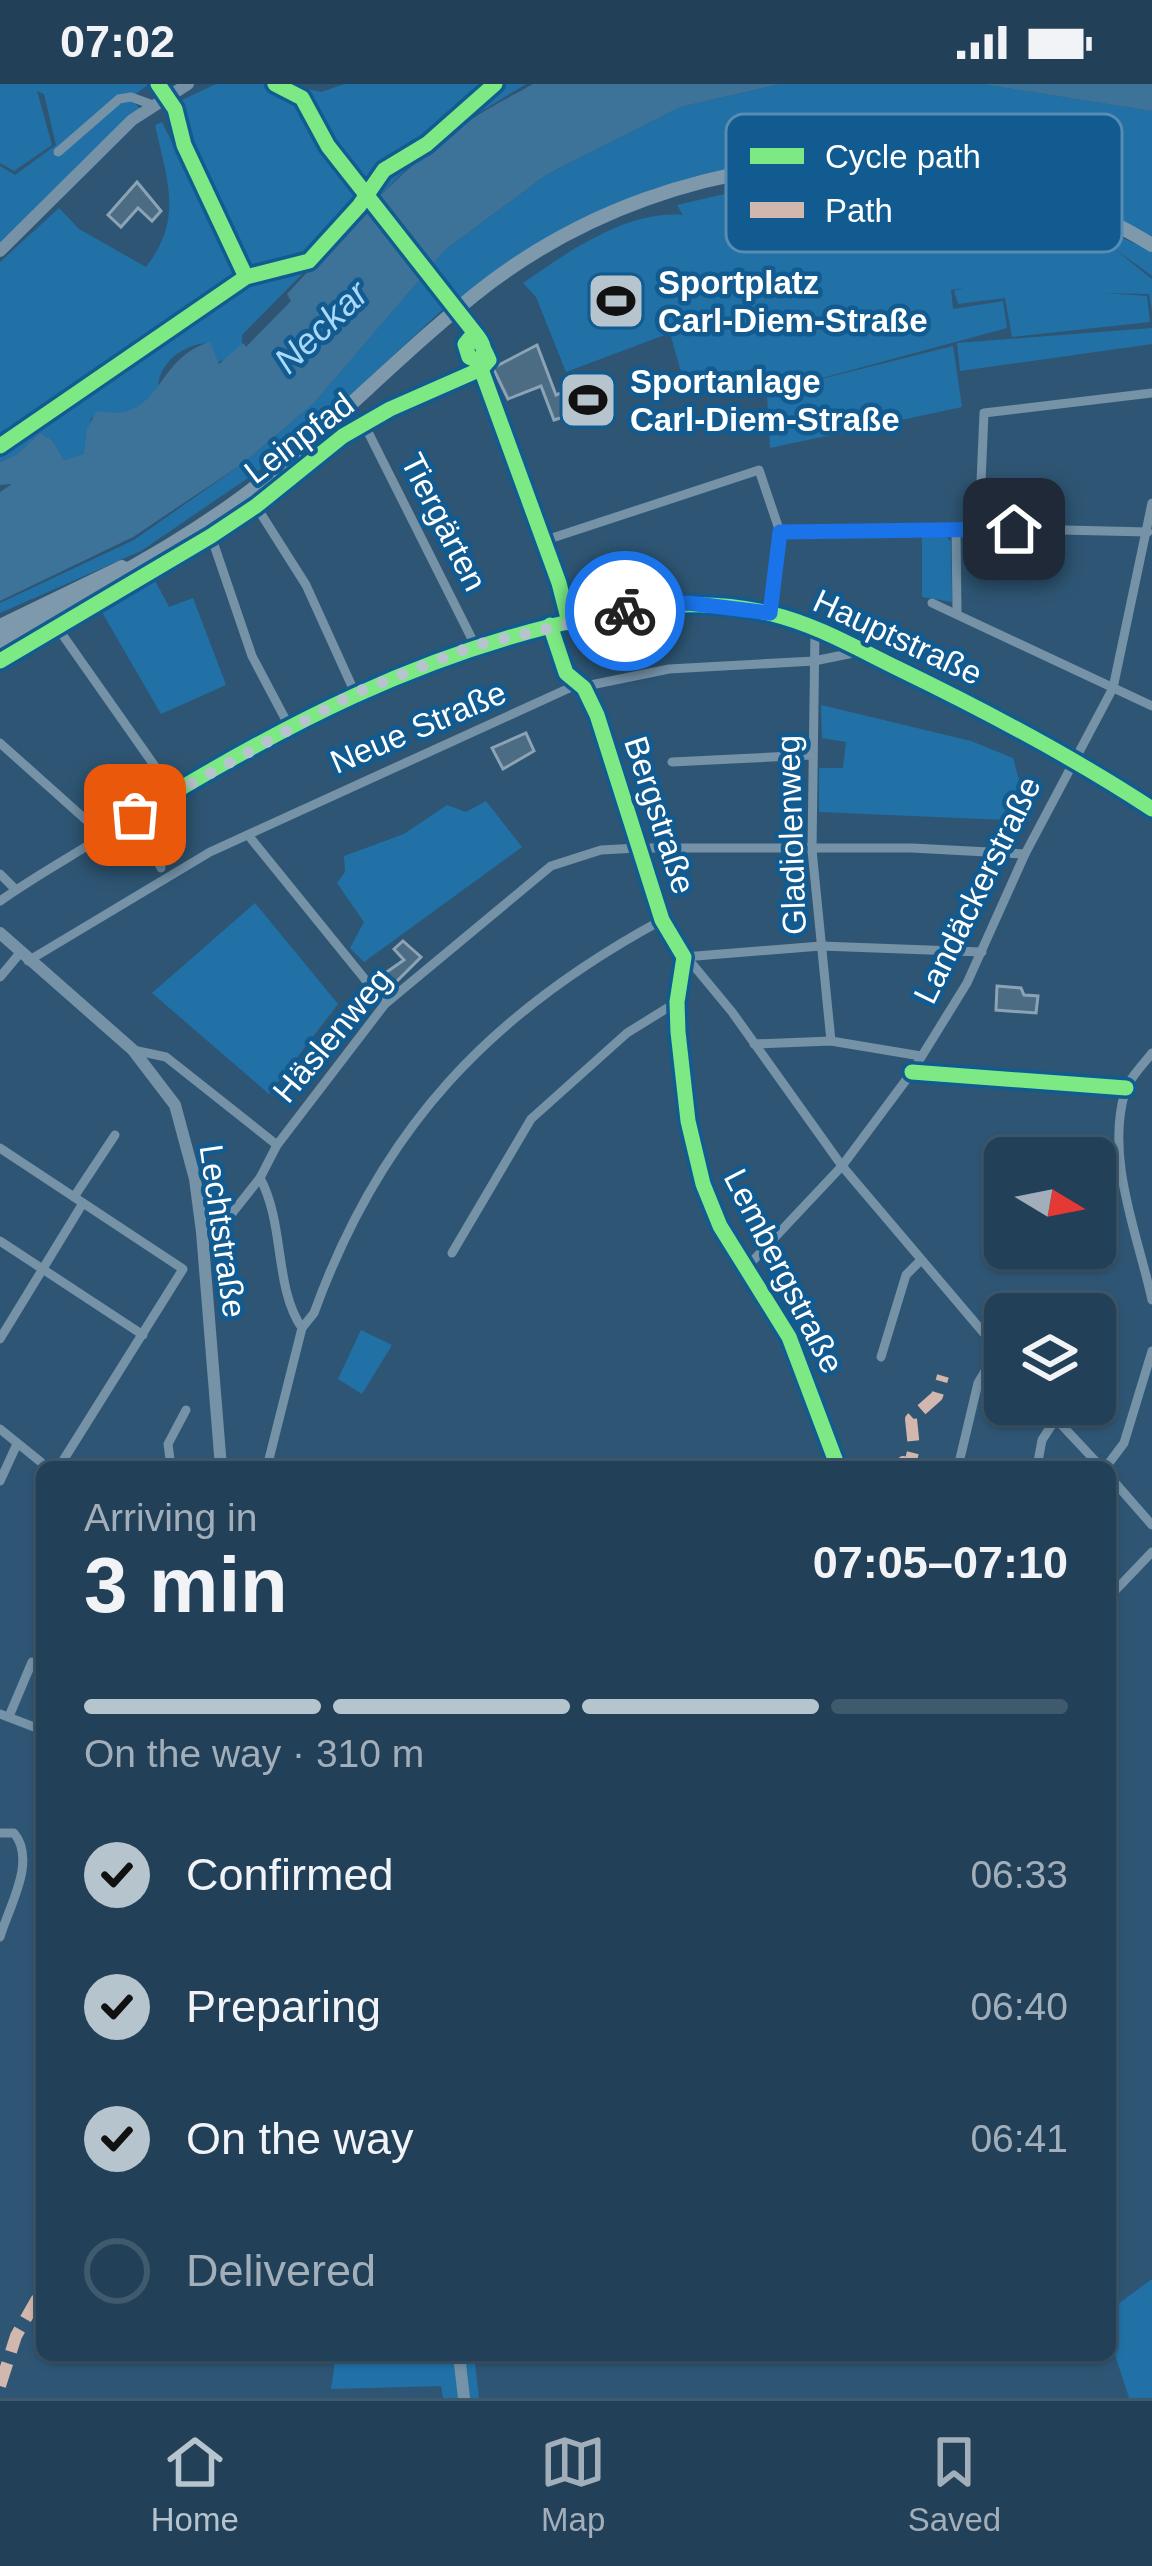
<!DOCTYPE html>
<html lang="en">
<head>
<meta charset="utf-8">
<style>
  body { margin:0; font-family:Helvetica,sans-serif; background:#2e4b61; color:#f1f3f6; height:100vh; display:flex; flex-direction:column; font-size:45px; white-space:nowrap }
  * { box-sizing:border-box; margin:0 }
  p { font-size:39px; color:#a2afba }
  .icon { flex:none; width:66px; height:66px; fill:none; stroke:currentColor; stroke-width:2; stroke-linecap:round; stroke-linejoin:round }
  .map { position:relative; flex:1; overflow:hidden }
  .drawer { position:absolute; left:36px; top:1377px; width:1080px; height:900px; display:flex; flex-direction:column; background:#224057; border-radius:18px; box-shadow:0 3px 9px #0004,0 0 0 3px #3f596d }
  .drawer>* { flex:none }
  .needle { width:78px; rotate:100deg }
  .controls { position:absolute; left:984px; top:1053px; display:grid; gap:24px }
  .controls a { display:grid; place-items:center; width:132px; height:132px; border-radius:18px; background:#224057; box-shadow:0 3px 9px #0004,0 0 0 3px #3f596d; font-size:60px }
  .pin { position:absolute; display:grid; place-items:center; width:102px; height:102px; color:#fff; margin:-51px; border-radius:24px; box-shadow:0 6px 18px #0006 }
  .courier { position:absolute; display:grid; place-items:center; width:120px; height:120px; margin:-60px; border:9px solid #1a73e8; border-radius:50%; background:#fff; color:#222; box-shadow:0 3px 15px #0007 }
  .headline em { font-style:normal; font-weight:700 }
  .headline div { display:flex; flex-direction:column-reverse }
  .headline { display:flex; align-items:center; justify-content:space-between; height:204px; padding:0 48px }
  h1 { font-size:78px; font-weight:700; line-height:90px }
  .bar { display:grid; grid-template-columns:repeat(4,1fr); gap:18px 12px; align-content:center; height:144px; padding:0 48px }
  .bar i { height:15px; border-radius:9px; background:#3f596d }
  .bar .on { background:#b6c4ce }
  .bar p { grid-column:span 4 }
  ol { padding:0 48px; list-style:none }
  li { display:flex; align-items:center; gap:36px; height:132px }
  li p { margin-inline-start:auto }
  li .icon { padding:12px; border-radius:50%; background:#b6c4ce; color:#111; stroke-width:4 }
  li:last-child { color:#a2afba }
  li i { width:66px; height:66px; border:6px solid #3f596d; border-radius:50% }
  .status { display:flex; justify-content:space-between; align-items:center; height:84px; padding:0 60px; background:#224057; direction:ltr }
  .status svg { height:33px; fill:currentColor }
  .tab-bar { display:flex; justify-content:space-around; align-items:center; height:168px; border-top:3px solid #3f596d; background:#224057; font-size:33px; color:#a2afba }
  .tab-bar a { display:grid; justify-items:center; gap:6px }
  .tab-bar .on { color:#b6c4ce }
  .map>svg:first-child { display:block }
  .green { fill:#2171a7 }
  .water { fill:#3e7399 }
  .building { fill:#4b6c83; stroke:#8ba3b5; stroke-width:3 }
  .lines { fill:none; stroke-linecap:round; stroke-linejoin:round }
  .minor { stroke:#7592a7; stroke-width:9 }
  .tertiary { stroke:#7592a7; stroke-width:12 }
  .secondary { stroke:#7e98ac; stroke-width:14 }
  .quiet { stroke:#d1b7ad; stroke-width:12; stroke-dasharray:24 12; stroke-linecap:butt }
  .cycleway-casing { stroke:#115b91; stroke-width:22 }
  .cycleway { stroke:#7ce984; stroke-width:15 }
  .done { stroke:#b6c4ce; stroke-width:12; stroke-dasharray:0 21.6 }
  .route { stroke:#1a73e8; stroke-width:15 }
  .labels { text-anchor:middle; dominant-baseline:central; stroke-width:9; stroke-linejoin:round; paint-order:stroke }
  .poi-label { font-size:33px; font-weight:bold; fill:#fff; stroke:#115b91; text-anchor:start }
  .street-label { font-size:33px; fill:#fff; stroke:#115b91 }
  .water-label { font-size:36px; font-style:italic; fill:#a8d9fa; stroke:#115b91 }
  .key { fill:#115b91; stroke:#588cb2; stroke-width:3 }
  .key-label { font-size:33px; fill:#fff }
</style>
</head>
<body>
<div class="status"><b>07:02</b><svg viewBox="0 0 49 12"><path d="M0 12V9h3v3zM5 12V6h3v6zM10 12V3h3v9zM15 12V0h3v12zM26 1h20v11H26zM47 4h2v5h-2z"/></svg></div>
<div class="map">
<svg width="1152" height="2314" viewBox="0 0 1152 2314">
  <rect width="100%" height="100%" fill="#2e5674"/>
  <g class="green">
    <polygon points="0,0 172,0 156,8 149,0 130,14 144,29 0,160 0,82 15,91 56,61 44,10 37,7 52,61 14,87 0,79"/>
    <path d="M 216,0 L 287,0 L 321,8 L 345,0 L 526,0 L 467,36 L 400,91 L 242,251 L 242,261 L 230,274 L 214,279 L 209,259 C 188,259 164,274 159,296 C 157,306 162,305 153,313 C 137,328 111,331 91,334 L 85,370 L 64,376 L 52,356 L 40,349 L 16,371 L 0,378 L 0,363 L 73,314 L 0,357 L 0,178 L 59,124 L 79,145 L 146,183 C 184,134 167,97 155,41 L 162,38 L 221,159 L 227,156 L 183,62 L 176,19 Z"/>
    <polygon points="781,0 982,0 1152,27 1152,156 1061,110 978,86 833,71 751,79 653,105 561,145 443,225 299,359 141,467 0,529 0,519 134,456 242,380 314,319 445,166 546,91 680,23"/>
    <path d="M 858,87 C 964,89 1058,120 1152,168 L 1152,192 C 1107,157 1059,131 1004,114 C 973,105 872,99 858,87 Z"/>
    <path d="M 803,92 L 873,97 L 876,112 L 875,98 C 955,102 1038,118 1107,161 C 1123,170 1137,184 1152,195 L 1152,227 L 1149,210 L 1104,209 L 1147,212 L 1150,238 L 1012,253 L 1005,214 L 958,220 L 954,207 L 963,204 L 951,206 L 953,225 L 1003,217 L 1007,244 L 785,304 L 953,262 L 962,323 L 770,364 L 767,309 L 760,283 L 685,302 L 670,249 L 566,288 L 536,213 L 523,199 C 568,168 627,126 683,131 L 677,121 Z"/>
    <polygon points="1152,244 1152,260 960,287 957,259"/>
    <polygon points="922,451 945,452 951,457 952,518 922,513"/>
    <polygon points="152,491 169,523 193,514 226,601 161,630 99,523"/>
    <polygon points="821,621 971,657 1013,674 1030,737 819,728 819,684 843,684 846,658 822,654"/>
    <polygon points="486,717 522,763 364,878 350,864 364,838 337,799 345,788 344,772 404,750 447,721 466,728"/>
    <polygon points="255,819 338,920 269,1010 152,909"/>
    <polygon points="361,1246 392,1261 362,1310 338,1295"/>
    <polygon points="1152,2195 1152,2314 1129,2314 1110,2255 1110,2226"/>
    <polygon points="336,2271 474,2271 479,2314 443,2314 441,2302 331,2305"/>
  </g>
  <g class="water">
    <path d="M 533,0 L 781,0 L 680,23 L 546,91 L 445,166 L 314,319 L 242,380 L 133,453 L 0,517 L 0,408 L 12,400 L 0,401 L 0,378 L 16,371 L 40,349 L 52,356 L 64,376 L 84,370 L 87,345 L 97,327 C 164,340 152,275 210,258 L 219,280 L 243,259 L 246,263 L 291,217 L 287,210 C 342,151 401,83 469,37 C 489,23 512,12 533,0 Z"/>
    <polygon points="982,0 1152,0 1152,27"/>
  </g>
  <g class="building">
    <polygon points="137,98 161,127 152,137 138,124 121,143 108,131"/>
    <polygon points="537,261 556,311 602,293 612,319 565,337 563,333 554,336 541,302 508,315 493,284"/>
    <polygon points="526,649 534,667 503,685 492,664"/>
    <polygon points="403,857 421,873 388,906 378,894 404,876 394,865"/>
    <polygon points="997,902 1021,904 1024,911 1038,912 1036,929 996,926"/>
  </g>
  <g class="lines">
    <g class="minor">
      <polyline points="58,68 119,15 131,13 153,21"/>
      <polyline points="481,285 559,499 569,538"/>
      <polyline points="364,340 475,561"/>
      <polyline points="256,422 306,501 355,609"/>
      <polyline points="979,444 984,329 1152,309"/>
      <polyline points="956,445 957,527"/>
      <polyline points="780,448 979,444 1148,448"/>
      <polyline points="543,457 759,386 780,448 770,529"/>
      <polyline points="932,519 1152,622"/>
      <polyline points="550,541 566,589 576,601"/>
      <polyline points="815,545 812,766 831,957"/>
      <polyline points="0,577 57,543 173,708"/>
      <polyline points="581,603 669,585 814,577 863,567"/>
      <polyline points="584,604 670,853 732,928 842,1082 1005,1274"/>
      <path d="M 289,642 L 252,572 L 211,452 C 258,421 299,381 346,350 C 388,323 436,305 481,285 L 489,276"/>
      <polyline points="0,659 104,752"/>
      <polyline points="672,678 812,671"/>
      <polyline points="135,732 161,784"/>
      <polyline points="248,751 385,920"/>
      <polyline points="0,790 16,806"/>
      <path d="M 0,817 C 35,792 72,772 108,749 C 280,638 553,485 765,528 C 810,537 849,561 890,580 C 981,624 1067,670 1152,725"/>
      <path d="M 684,873 C 671,950 679,1046 709,1119 C 730,1167 765,1208 790,1253 C 811,1294 824,1340 838,1383"/>
      <polyline points="684,873 821,862 982,868"/>
      <polyline points="28,877 210,768 576,601"/>
      <polyline points="0,893 20,869"/>
      <polyline points="754,960 831,957 921,972"/>
      <polyline points="133,966 166,973 277,1061"/>
      <path d="M 1152,969 C 1143,981 1129,994 1125,1008 C 1105,1075 1138,1151 1152,1216"/>
      <polyline points="0,1064 183,1185 59,1383"/>
      <path d="M 260,1094 C 285,1140 274,1204 302,1244"/>
      <polyline points="74,1113 115,1051"/>
      <polyline points="222,1142 260,1094 277,1061 385,920 551,782 601,766 638,764 912,764 1025,770"/>
      <polyline points="0,1157 143,1251"/>
      <polyline points="452,1169 531,1035 627,949 677,918"/>
      <polyline points="746,1184 842,1082 912,988 967,899 1025,770 1113,604 1152,419"/>
      <polyline points="0,1255 83,1119"/>
      <polyline points="881,1273 906,1191 920,1177"/>
      <polyline points="1042,1320 1101,1383"/>
      <polyline points="0,1345 47,1383"/>
      <polyline points="171,1383 168,1360 186,1326"/>
      <path d="M 267,1383 L 302,1244 L 314,1229 C 381,1044 490,929 662,836"/>
      <polyline points="958,1383 978,1299 998,1265"/>
      <polyline points="1037,1383 1042,1356 1055,1336"/>
      <polyline points="1106,1383 1124,1359 1152,1267"/>
      <polyline points="1110,1393 1152,1441"/>
      <polyline points="0,1397 17,1360"/>
      <polyline points="1110,1512 1152,1468"/>
      <polyline points="0,1630 42,1646"/>
      <polyline points="10,1630 32,1578"/>
      <path d="M 0,1749 L 14,1749 C 37,1777 9,1822 0,1853"/>
    </g>
    <g class="tertiary">
      <polyline points="0,167 132,36 188,0"/>
      <polyline points="0,849 133,966 175,1021 195,1095 202,1148 221,1383"/>
      <polyline points="459,2271 464,2314"/>
    </g>
    <g class="secondary">
      <polyline points="0,542 122,483"/>
      <path d="M 0,557 C 89,505 183,461 264,396 C 342,333 411,259 491,198 C 680,57 949,36 1152,161"/>
    </g>
    <g class="quiet">
      <polyline points="902,1383 903,1378 910,1380 914,1364 911,1335 937,1312 943,1292"/>
      <polyline points="0,2302 16,2252 42,2206"/>
    </g>
    <g class="cycleway-casing">
      <g id="cycleway">
        <polyline points="158,0 175,25 184,61 246,193"/>
        <polyline points="481,285 559,499 569,538"/>
        <polyline points="0,362 246,193 309,177 359,122 384,86 427,60 495,0"/>
        <polyline points="550,541 566,589 584,604 597,631 662,836 684,873 677,918 678,948 688,1037 703,1100 720,1142 789,1253 838,1383"/>
        <path d="M 0,577 L 211,452 L 256,422 L 343,352 L 390,325 L 481,285 L 489,276 C 484,266 482,256 470,254 L 465,260 L 469,273 L 476,276 C 488,272 484,261 478,253 L 328,62 L 302,14 L 275,0"/>
        <path d="M 135,732 C 279,643 425,566 592,533 C 653,521 711,514 772,530 C 817,541 856,564 897,584 C 986,627 1070,671 1152,725"/>
        <polyline points="912,988 1126,1004"/>
      </g>
    </g>
    <use href="#cycleway" class="cycleway"/>
  </g>
  <g class="lines">
    <polyline class="done" points="135,731 355,609 476,561 625,527"/>
    <polyline class="route" points="625,527 688,519 770,529 780,448 1014,445"/>
  </g>
  <defs>
    <g id="stadium-square" transform="scale(3)"><rect x="-9" y="-9" width="18" height="18" rx="4" fill="#b6c4ce" stroke="#115b91"/><path d="M0-5a6.5 5 0 1 0 0 10a6.5 5 0 1 0 0-10ZM-3.5-1.8h7v3.6h-7Z" fill="#111"/></g>
  </defs>
  <g fill-rule="evenodd">
    <use href="#stadium-square" x="616" y="217"/>
    <use href="#stadium-square" x="588" y="316"/>
  </g>
  <g class="labels">
    <g class="poi-label">
      <text x="658" y="198">Sportplatz<tspan x="658" dy="38">Carl-Diem-Straße</tspan></text>
      <text x="630" y="297">Sportanlage<tspan x="630" dy="38">Carl-Diem-Straße</tspan></text>
    </g>
    <g class="street-label">
      <text transform="translate(299 354) rotate(-37)">Leinpfad</text>
      <text transform="translate(444 438) rotate(63)">Tiergärten</text>
      <text transform="translate(898 553) rotate(25)">Hauptstraße</text>
      <text transform="translate(418 643) rotate(-23)">Neue Straße</text>
      <text transform="translate(660 731) rotate(72)">Bergstraße</text>
      <text transform="translate(791 751) rotate(-92)">Gladiolenweg</text>
      <text transform="translate(977 806) rotate(-64)">Landäckerstraße</text>
      <text transform="translate(332 951) rotate(-50)">Häslenweg</text>
      <text transform="translate(223 1147) rotate(82)">Lechtstraße</text>
      <text transform="translate(784 1187) rotate(63)">Lembergstraße</text>
    </g>
    <g class="water-label">
      <text transform="translate(321 243) rotate(-44)">Neckar</text>
    </g>
  </g>
  <rect x="726" y="30" width="396" height="138" rx="18" class="key"/>
  <rect x="750" y="64" width="54" height="16" fill="#7ce984"/>
  <rect x="750" y="118" width="54" height="16" fill="#d1b7ad"/>
  <g class="key-label">
    <text x="825" y="84">Cycle path</text>
    <text x="825" y="138">Path</text>
  </g>
</svg>
<div class="controls">
<a><svg class="needle" viewBox="-14 -14 28 28"><path d="M0-13l5 13h-10z" fill="#e53935"/><path d="M0 13l5-13h-10z" fill="#a2afba"/></svg></a>
<a><svg class="icon" aria-label="layers" viewBox="0 0 24 24"><path d="M12 4l9 5-9 5-9-5zM3 14l9 5 9-5"/></svg></a>
</div>
<div class="pin" style="left:135px;top:731px;background:#ea580c"><svg class="icon" aria-label="bag" viewBox="0 0 24 24"><path d="M5 8h14l-1 12H6zM9 8a3 3 0 0 1 6 0"/></svg></div>
<div class="pin" style="left:1014px;top:445px;background:#1f2937"><svg class="icon" aria-label="home" viewBox="0 0 24 24"><path d="M3 11l9-7 9 7M6 9v11h12V9"/></svg></div>
<div class="courier" style="left:625px;top:527px"><svg class="icon" aria-label="bike" viewBox="0 0 24 24"><circle cx="6" cy="16" r="4"/><circle cx="18" cy="16" r="4"/><path d="M6 16l4-8h5l3 8M10 8l3 8H6M13 5h3"/></svg></div>
<section class="drawer">
<div class="headline"><div><h1>3 min</h1><p>Arriving in</p></div><em>07:05–07:10</em></div>
<div class="bar"><i class="on"></i><i class="on"></i><i class="on"></i><i></i><p>On the way · 310 m</p></div>
<ol>
<li><svg class="icon" aria-label="check" viewBox="0 0 24 24"><path d="M5 12l5 5 9-10"/></svg>Confirmed<p>06:33</p></li>
<li><svg class="icon" aria-label="check" viewBox="0 0 24 24"><path d="M5 12l5 5 9-10"/></svg>Preparing<p>06:40</p></li>
<li><svg class="icon" aria-label="check" viewBox="0 0 24 24"><path d="M5 12l5 5 9-10"/></svg>On the way<p>06:41</p></li>
<li><i></i>Delivered</li>
</ol>
</section>
</div>
<nav class="tab-bar">
<a class="on"><svg class="icon" aria-label="home" viewBox="0 0 24 24"><path d="M3 11l9-7 9 7M6 9v11h12V9"/></svg>Home</a>
<a><svg class="icon" aria-label="map" viewBox="0 0 24 24"><path d="M3 6l6-2 6 2 6-2v14l-6 2-6-2-6 2zM9 4v14M15 6v14"/></svg>Map</a>
<a><svg class="icon" aria-label="saved" viewBox="0 0 24 24"><path d="M7 4h10v16l-5-4-5 4z"/></svg>Saved</a>
</nav>
</body>
</html>
